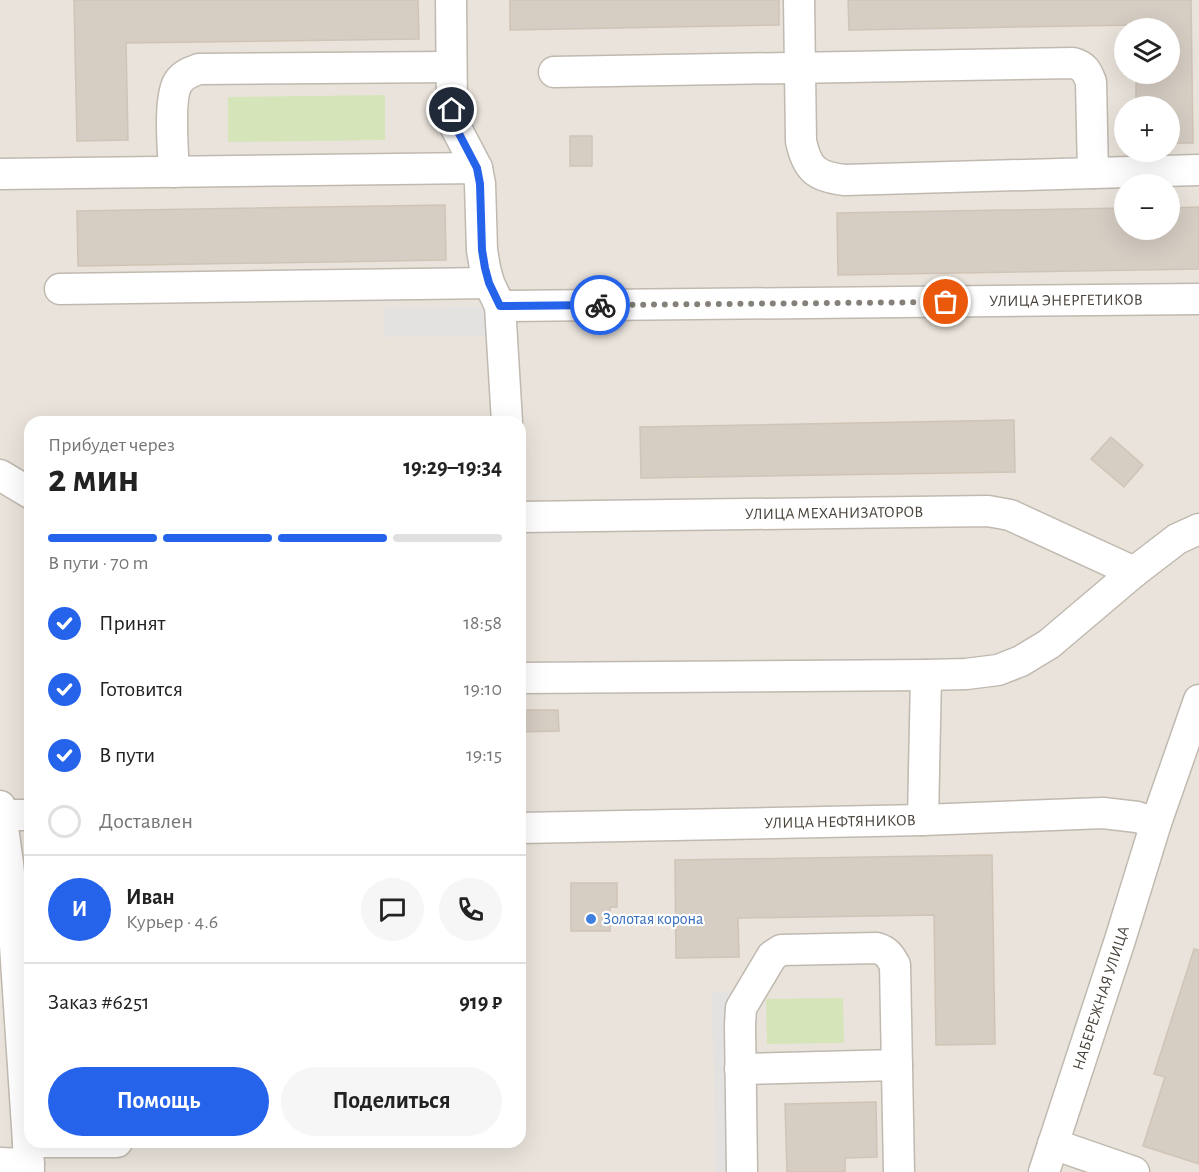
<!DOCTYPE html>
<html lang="ru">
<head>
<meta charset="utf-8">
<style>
  body { margin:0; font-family:"Alegreya Sans",sans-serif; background:#f6f6f6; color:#222; height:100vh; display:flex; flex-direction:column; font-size:22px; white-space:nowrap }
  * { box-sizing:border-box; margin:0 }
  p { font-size:20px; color:#767676 }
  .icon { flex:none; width:33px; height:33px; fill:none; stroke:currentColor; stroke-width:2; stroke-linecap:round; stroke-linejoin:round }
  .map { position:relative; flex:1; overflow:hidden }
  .details { position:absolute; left:24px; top:416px; width:502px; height:732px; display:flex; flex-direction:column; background:#fff; border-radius:18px; box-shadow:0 6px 24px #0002 }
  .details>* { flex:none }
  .tools { position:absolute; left:1114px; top:18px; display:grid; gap:12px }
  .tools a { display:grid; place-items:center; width:66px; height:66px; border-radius:50%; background:#fff; box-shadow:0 6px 24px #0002; font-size:30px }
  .pin { position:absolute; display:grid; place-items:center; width:51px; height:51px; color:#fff; margin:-26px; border:3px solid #fff; border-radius:50%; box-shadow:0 2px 6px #0007 }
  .courier { position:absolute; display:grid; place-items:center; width:60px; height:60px; margin:-30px; border:4px solid #2563eb; border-radius:50%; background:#fff; color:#222; box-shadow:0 2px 8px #0007 }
  .head em { font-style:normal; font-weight:700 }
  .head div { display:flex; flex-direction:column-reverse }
  .head { display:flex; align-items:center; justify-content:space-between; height:102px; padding:0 24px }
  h1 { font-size:39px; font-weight:700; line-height:45px }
  .bar { display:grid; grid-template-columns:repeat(4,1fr); gap:9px 6px; align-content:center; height:72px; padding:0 24px }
  .bar i { height:8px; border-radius:4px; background:#e0e0e0 }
  .bar .current { background:#2563eb }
  .bar p { grid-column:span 4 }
  .line { display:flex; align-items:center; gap:15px; padding:0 24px; border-top:2px solid #e0e0e0 }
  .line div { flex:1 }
  .round { display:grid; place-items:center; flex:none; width:63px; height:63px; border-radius:32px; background:#f6f6f6 }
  ol { padding:0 24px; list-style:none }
  li { display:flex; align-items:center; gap:18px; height:66px }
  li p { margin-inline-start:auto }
  li .icon { padding:6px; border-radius:50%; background:#2563eb; color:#fff; stroke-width:4 }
  li:last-child { color:#767676 }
  li i { width:33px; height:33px; border:3px solid #e0e0e0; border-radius:50% }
  .button { display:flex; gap:12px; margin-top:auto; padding:12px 24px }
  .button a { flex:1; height:69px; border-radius:36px; background:#2563eb; color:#fff; font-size:24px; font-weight:700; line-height:69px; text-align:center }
  .button a+a { background:#f6f6f6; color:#222 }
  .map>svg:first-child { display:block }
  .residential { fill:#e9e3db; fill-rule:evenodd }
  .green { fill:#d5e5b9 }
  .parking { fill:#e4e2e0 }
  .building { fill:#d6cdc3; stroke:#d0c4b6; stroke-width:1.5 }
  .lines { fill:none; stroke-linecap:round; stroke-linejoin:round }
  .minor-casing { stroke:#c0b9b0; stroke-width:33 }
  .minor { stroke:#fff; stroke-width:30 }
  .done { stroke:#858079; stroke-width:6; stroke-dasharray:0 10.8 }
  .route { stroke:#2563eb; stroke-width:8 }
  .shop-dot { fill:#3f7fe0; stroke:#fff; stroke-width:2 }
  .labels { text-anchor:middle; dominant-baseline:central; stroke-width:4.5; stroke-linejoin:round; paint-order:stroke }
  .street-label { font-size:16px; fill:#49423a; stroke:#fff }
  .shop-label { font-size:16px; fill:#366cbe; stroke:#fff; text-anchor:start }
</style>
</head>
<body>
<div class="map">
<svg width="1199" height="1172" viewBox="0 0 1199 1172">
  <rect width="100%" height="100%" fill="#f5f2ed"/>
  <path class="residential" d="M 0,0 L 1199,0 L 1199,1172 L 0,1172 ZM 1125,28 L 1170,28 L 1170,74 L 1125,74 ZM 1125,106 L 1170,106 L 1170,152 L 1125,152 ZM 1125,184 L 1170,184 L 1170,230 L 1125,230 ZM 30,422 L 520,422 L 520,1142 L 30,1142 Z"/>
  <g class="green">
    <polygon points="385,95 385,140 228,142 228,97"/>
    <polygon points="843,998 844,1043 767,1044 766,999"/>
  </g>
  <g class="parking">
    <polygon points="487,306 487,336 384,337 384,307"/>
    <polygon points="732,991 736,1172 716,1172 712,992"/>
  </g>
  <g class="building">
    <polygon points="74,0 418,0 419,39 126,43 128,140 77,141"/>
    <polygon points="510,0 779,0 779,25 510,30"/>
    <polygon points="848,0 1191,0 1193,143 1170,143 1170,106 1136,106 1136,74 1170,74 1170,28 1135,28 1135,25 849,30"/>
    <rect x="570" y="136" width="22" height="30"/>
    <polygon points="445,205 446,260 78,266 77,211"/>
    <polygon points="1199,207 1199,269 838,275 837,213 1125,208 1125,230 1170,230 1170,208"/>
    <polygon points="1014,420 1015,472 641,478 640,427"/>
    <polygon points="1111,437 1143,465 1124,487 1091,459"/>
    <polygon points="520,710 558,710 559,731 520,732"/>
    <polygon points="992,855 995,1044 936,1045 934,915 738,918 739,957 676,958 675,860"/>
    <polygon points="571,883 617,883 617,907 610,907 610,931 571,931"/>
    <polygon points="1194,949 1199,950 1199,1164 1143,1146 1165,1077 1154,1074"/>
    <polygon points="876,1102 877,1157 845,1158 845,1172 787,1172 785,1104"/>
  </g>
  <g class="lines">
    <g class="minor-casing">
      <g id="minor">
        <polyline points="451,0 452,110 455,126 477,168 480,184 482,250 485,268 489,283 500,306 507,422"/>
        <path d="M 799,0 L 801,141 C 807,170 817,177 845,180 L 1199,170"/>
        <path d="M 554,72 L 1073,63 C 1084,66 1087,71 1091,82 L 1093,173"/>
        <path d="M 174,172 C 173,152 168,95 179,81 C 184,74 191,72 199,69 L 451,67"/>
        <polyline points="0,174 477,168"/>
        <polyline points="60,289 489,283"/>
        <path id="s1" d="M 500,306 L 1199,299"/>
        <polyline points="0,475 30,493"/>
        <path id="s2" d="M 520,517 L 988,511 L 1010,515 L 1134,572"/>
        <polyline points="520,678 926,675 966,674 998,670 1021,661 1049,644 1134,572 1177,539 1199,529"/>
        <polyline points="0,806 8,863 13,915 28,1142 29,1172"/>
        <polyline points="0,815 30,815"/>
        <polyline points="923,820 926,675"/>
        <path id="s3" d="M 520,828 L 923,820 L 1103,813 L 1137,817 L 1156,823"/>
        <polyline points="740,1069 897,1065"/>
        <polyline points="28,1142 117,1142"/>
        <polyline points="1053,1144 1134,1172"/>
        <polyline points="0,1163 29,1164"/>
        <path d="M 742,1172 L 740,1025 L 741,1008 L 772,956 L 781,950 L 877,948 C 887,951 890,956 895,965 L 899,1172"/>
        <path id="s4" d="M 1044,1172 L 1120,940 L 1156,823 L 1199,700"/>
      </g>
    </g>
    <use href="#minor" class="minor"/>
  </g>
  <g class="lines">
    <polyline class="done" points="600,305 946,302"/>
    <polyline class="route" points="452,110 455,126 477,168 480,184 482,250 485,268 489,283 500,306 600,305"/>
  </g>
  <circle class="shop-dot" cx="591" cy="919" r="6"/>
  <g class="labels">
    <g class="street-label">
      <text stroke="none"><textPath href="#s1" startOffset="566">УЛИЦА ЭНЕРГЕТИКОВ</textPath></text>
      <text stroke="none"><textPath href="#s2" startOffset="314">УЛИЦА МЕХАНИЗАТОРОВ</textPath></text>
      <text stroke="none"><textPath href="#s3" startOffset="320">УЛИЦА НЕФТЯНИКОВ</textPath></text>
      <text stroke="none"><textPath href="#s4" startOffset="183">НАБЕРЕЖНАЯ УЛИЦА</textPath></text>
    </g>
    <g class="shop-label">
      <text x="603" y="919">Золотая корона</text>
    </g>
  </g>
</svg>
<div class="tools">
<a><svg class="icon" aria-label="layers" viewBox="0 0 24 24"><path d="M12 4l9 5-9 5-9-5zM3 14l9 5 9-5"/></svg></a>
<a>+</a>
<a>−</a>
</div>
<div class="pin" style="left:946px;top:302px;background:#ea580c"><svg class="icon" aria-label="bag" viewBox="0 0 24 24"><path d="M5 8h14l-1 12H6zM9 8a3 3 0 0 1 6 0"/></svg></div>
<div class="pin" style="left:452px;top:110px;background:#1f2937"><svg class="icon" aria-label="home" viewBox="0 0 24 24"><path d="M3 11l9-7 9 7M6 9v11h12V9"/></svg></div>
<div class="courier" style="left:600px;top:305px"><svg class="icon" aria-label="bike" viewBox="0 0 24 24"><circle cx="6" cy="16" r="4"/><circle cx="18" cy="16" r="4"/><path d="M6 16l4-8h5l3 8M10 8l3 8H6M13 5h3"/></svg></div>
<section class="details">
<div class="head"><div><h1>2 мин</h1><p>Прибудет через</p></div><em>19:29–19:34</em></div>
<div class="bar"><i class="current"></i><i class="current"></i><i class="current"></i><i></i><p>В пути · 70 m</p></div>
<ol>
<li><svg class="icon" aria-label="check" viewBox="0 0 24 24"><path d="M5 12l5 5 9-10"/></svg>Принят<p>18:58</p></li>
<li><svg class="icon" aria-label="check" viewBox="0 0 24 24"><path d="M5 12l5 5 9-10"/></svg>Готовится<p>19:10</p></li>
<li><svg class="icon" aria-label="check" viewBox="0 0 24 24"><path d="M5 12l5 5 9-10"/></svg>В пути<p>19:15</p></li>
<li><i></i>Доставлен</li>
</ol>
<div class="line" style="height:108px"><b class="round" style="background:#2563eb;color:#fff">И</b><div><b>Иван</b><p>Курьер · 4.6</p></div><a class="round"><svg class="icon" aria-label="chat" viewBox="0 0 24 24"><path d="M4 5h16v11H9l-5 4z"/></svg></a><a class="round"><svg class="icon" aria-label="phone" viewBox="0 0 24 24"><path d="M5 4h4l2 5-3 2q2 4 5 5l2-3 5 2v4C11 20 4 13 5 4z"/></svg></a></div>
<div class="line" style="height:78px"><div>Заказ #6251</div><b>919 ₽</b></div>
<div class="button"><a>Помощь</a><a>Поделиться</a></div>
</section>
</div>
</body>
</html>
